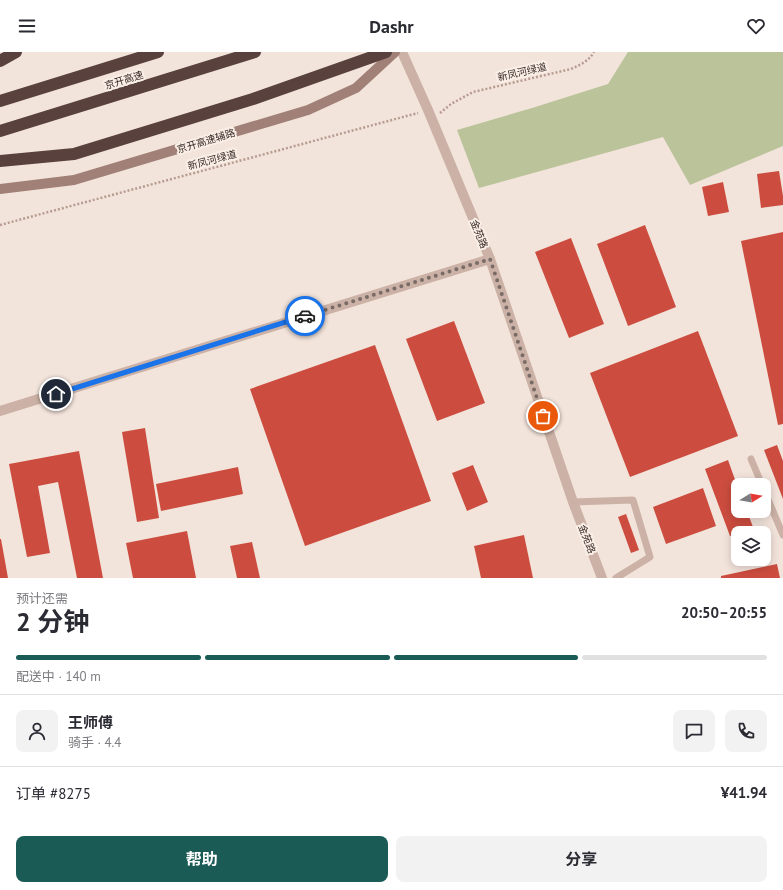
<!DOCTYPE html>
<html lang="zh">
<head>
<meta charset="utf-8">
<style>
  body { margin:0; font-family:"PT Sans","Noto Sans SC",sans-serif; background:#f2f2f3; color:#2b2b33; height:100vh; display:flex; flex-direction:column; font-size:15px; white-space:nowrap }
  * { box-sizing:border-box; margin:0 }
  p { font-size:13px; color:#7c7c81 }
  .icon { flex:none; width:22px; height:22px; fill:none; stroke:currentColor; stroke-width:2; stroke-linecap:round; stroke-linejoin:round }
  .map { position:relative; height:526px; overflow:hidden }
  .panel { display:flex; flex-direction:column; background:#fff; flex:1 }
  .panel>* { flex:none }
  .needle { width:26px; rotate:79deg }
  .controls { position:absolute; left:731px; top:426px; display:grid; gap:8px }
  .controls a { display:grid; place-items:center; width:40px; height:40px; border-radius:8px; background:#fff; box-shadow:0 2px 10px #0003; font-size:20px }
  .pin { position:absolute; display:grid; place-items:center; width:34px; height:34px; color:#fff; margin:-17px; border:2px solid #fff; border-radius:50%; box-shadow:0 1px 4px #0007 }
  .courier { position:absolute; display:grid; place-items:center; width:40px; height:40px; margin:-20px; border:3px solid #1a73e8; border-radius:50%; background:#fff; color:#222; box-shadow:0 1px 5px #0007 }
  .headline em { font-style:normal; font-weight:700 }
  .headline div { display:flex; flex-direction:column-reverse }
  .headline { display:flex; align-items:center; justify-content:space-between; height:68px; padding:0 16px }
  h1 { font-size:26px; font-weight:700; line-height:30px }
  .bar { display:grid; grid-template-columns:repeat(4,1fr); gap:6px 4px; align-content:center; height:48px; padding:0 16px }
  .bar i { height:5px; border-radius:3px; background:#e1e1e2 }
  .bar .current { background:#1a5b56 }
  .bar p { grid-column:span 4 }
  .line { display:flex; align-items:center; gap:10px; padding:0 16px; border-top:1px solid #e1e1e2 }
  .line div { flex:1 }
  .round { display:grid; place-items:center; flex:none; width:42px; height:42px; border-radius:8px; background:#f2f2f3 }
  .button { display:flex; gap:8px; margin-top:auto; padding:8px 16px }
  .button a { flex:1; height:46px; border-radius:8px; background:#1a5b56; color:#fff; font-size:16px; font-weight:700; line-height:46px; text-align:center }
  .button a+a { background:#f2f2f3; color:#2b2b33 }
  header { display:flex; justify-content:space-between; align-items:center; height:52px; padding:0 16px; background:#fff; font-size:18px; font-weight:700 }
  .map>svg:first-child { display:block }
  .green { fill:#bbc39a }
  .building { fill:#cc4d3f }
  .lines { fill:none; stroke-linecap:round; stroke-linejoin:round }
  .path { stroke:#b89b90; stroke-width:2.5; stroke-dasharray:2 2; stroke-linecap:butt }
  .service { stroke:#ccb2a6; stroke-width:7 }
  .tertiary { stroke:#ccb2a6; stroke-width:10 }
  .secondary { stroke:#a08077; stroke-width:10 }
  .motorway { stroke:#59423e; stroke-width:12 }
  .done { stroke:#796b66; stroke-width:4; stroke-dasharray:0 7.2 }
  .route { stroke:#1a73e8; stroke-width:5 }
  .labels { text-anchor:middle; dominant-baseline:central; stroke-width:4; stroke-linejoin:round; paint-order:stroke }
  .street-label { font-size:10px; fill:#382a27; stroke:#faefe7 }
</style>
</head>
<body>
<header><svg class="icon" aria-label="menu" viewBox="0 0 24 24"><path d="M4 6h16M4 12h16M4 18h16"/></svg>Dashr<svg class="icon" aria-label="heart" viewBox="0 0 24 24"><path d="M12 20l-8-8c-3-5 5-10 8-4 3-6 11-1 8 4z"/></svg></header>
<div class="map">
<svg width="783" height="526" viewBox="0 0 783 526">
  <rect width="100%" height="100%" fill="#f3e4db"/>
  <polygon class="green" points="628,0 783,0 783,94 690,133 663,85 479,136 457,78 532,56 608,32"/>
  <g class="building">
    <polygon points="779,119 783,144 783,153 761,156 757,122"/>
    <polygon points="723,130 729,160 708,164 702,135"/>
    <polygon points="645,173 676,255 628,274 597,192"/>
    <polygon points="783,180 783,372 778,373 741,189"/>
    <polygon points="571,186 604,272 569,286 535,200"/>
    <polygon points="454,269 485,351 437,369 406,287"/>
    <polygon points="698,279 738,384 630,425 590,321"/>
    <polygon points="375,293 431,449 305,494 250,337"/>
    <polygon points="145,376 159,466 137,470 122,380"/>
    <polygon points="777,393 783,409 783,447 764,398"/>
    <polygon points="79,399 103,526 77,526 58,430 38,434 50,501 27,505 9,412"/>
    <polygon points="728,408 738,436 738,459 747,459 753,475 730,484 705,417"/>
    <polygon points="473,413 488,450 467,459 452,421"/>
    <polygon points="238,415 243,442 161,459 156,432"/>
    <polygon points="703,436 716,474 666,492 653,455"/>
    <polygon points="626,462 639,498 631,501 618,465"/>
    <polygon points="187,479 196,526 133,526 126,491"/>
    <polygon points="524,483 533,526 481,526 474,494"/>
    <polygon points="0,487 1,487 8,526 0,526"/>
    <polygon points="252,490 260,526 237,526 230,494"/>
    <polygon points="777,512 780,526 721,526 721,524"/>
  </g>
  <g class="lines">
    <g class="path">
      <path d="M 440,61 L 451,52 L 473,40 L 571,17 C 580,13 589,9 594,0"/>
      <polyline points="0,173 418,61"/>
    </g>
    <g class="service">
      <polyline points="751,407 762,433"/>
      <polyline points="764,438 783,483"/>
      <polyline points="573,450 633,448 650,505 616,526"/>
    </g>
    <g class="tertiary">
      <polyline points="402,0 428,58 490,207 573,450 602,526"/>
      <polyline points="0,359 490,207"/>
    </g>
    <polyline class="secondary" points="0,137 74,128 308,58 356,36 395,0"/>
    <g class="motorway">
      <polyline points="0,9 16,0"/>
      <polyline points="0,49 158,0"/>
      <polyline points="0,79 255,0"/>
      <polyline points="0,109 74,102 253,47 386,0"/>
    </g>
  </g>
  <g class="lines">
    <polyline class="done" points="305,264 490,207 543,364"/>
    <polyline class="route" points="56,342 305,264"/>
  </g>
  <g class="labels">
    <g class="street-label">
      <text transform="translate(522 20) rotate(-13)">新凤河绿道</text>
      <text transform="translate(124 28) rotate(-17)">京开高速</text>
      <text transform="translate(206 89) rotate(-17)">京开高速辅路</text>
      <text transform="translate(212 108) rotate(-15)">新凤河绿道</text>
      <text transform="translate(479 182) rotate(68)">金苑路</text>
      <text transform="translate(587 487) rotate(69)">金苑路</text>
    </g>
  </g>
</svg>
<div class="controls">
<a><svg class="needle" viewBox="-14 -14 28 28"><path d="M0-13l5 13h-10z" fill="#e53935"/><path d="M0 13l5-13h-10z" fill="#7c7c81"/></svg></a>
<a><svg class="icon" aria-label="layers" viewBox="0 0 24 24"><path d="M12 4l9 5-9 5-9-5zM3 14l9 5 9-5"/></svg></a>
</div>
<div class="pin" style="left:543px;top:364px;background:#ea580c"><svg class="icon" aria-label="bag" viewBox="0 0 24 24"><path d="M5 8h14l-1 12H6zM9 8a3 3 0 0 1 6 0"/></svg></div>
<div class="pin" style="left:56px;top:342px;background:#1f2937"><svg class="icon" aria-label="home" viewBox="0 0 24 24"><path d="M3 11l9-7 9 7M6 9v11h12V9"/></svg></div>
<div class="courier" style="left:305px;top:264px"><svg class="icon" aria-label="car" viewBox="0 0 24 24"><path d="M5 17H2v-5l4-1 3-4h7l3 4 3 1v5h-3M9 17h6M6 11h13"/><circle cx="7" cy="17" r="2"/><circle cx="17" cy="17" r="2"/></svg></div>
</div>
<section class="panel">
<div class="headline"><div><h1>2 分钟</h1><p>预计还需</p></div><em>20:50–20:55</em></div>
<div class="bar"><i class="current"></i><i class="current"></i><i class="current"></i><i></i><p>配送中 · 140 m</p></div>
<div class="line" style="height:72px"><a class="round"><svg class="icon" aria-label="person" viewBox="0 0 24 24"><circle cx="12" cy="8" r="4"/><path d="M4 21q1-7 8-7t8 7"/></svg></a><div><b>王师傅</b><p>骑手 · 4.4</p></div><a class="round"><svg class="icon" aria-label="chat" viewBox="0 0 24 24"><path d="M4 5h16v11H9l-5 4z"/></svg></a><a class="round"><svg class="icon" aria-label="phone" viewBox="0 0 24 24"><path d="M5 4h4l2 5-3 2q2 4 5 5l2-3 5 2v4C11 20 4 13 5 4z"/></svg></a></div>
<div class="line" style="height:52px"><div>订单 #8275</div><b>¥41.94</b></div>
<div class="button"><a>帮助</a><a>分享</a></div>
</section>
</body>
</html>
